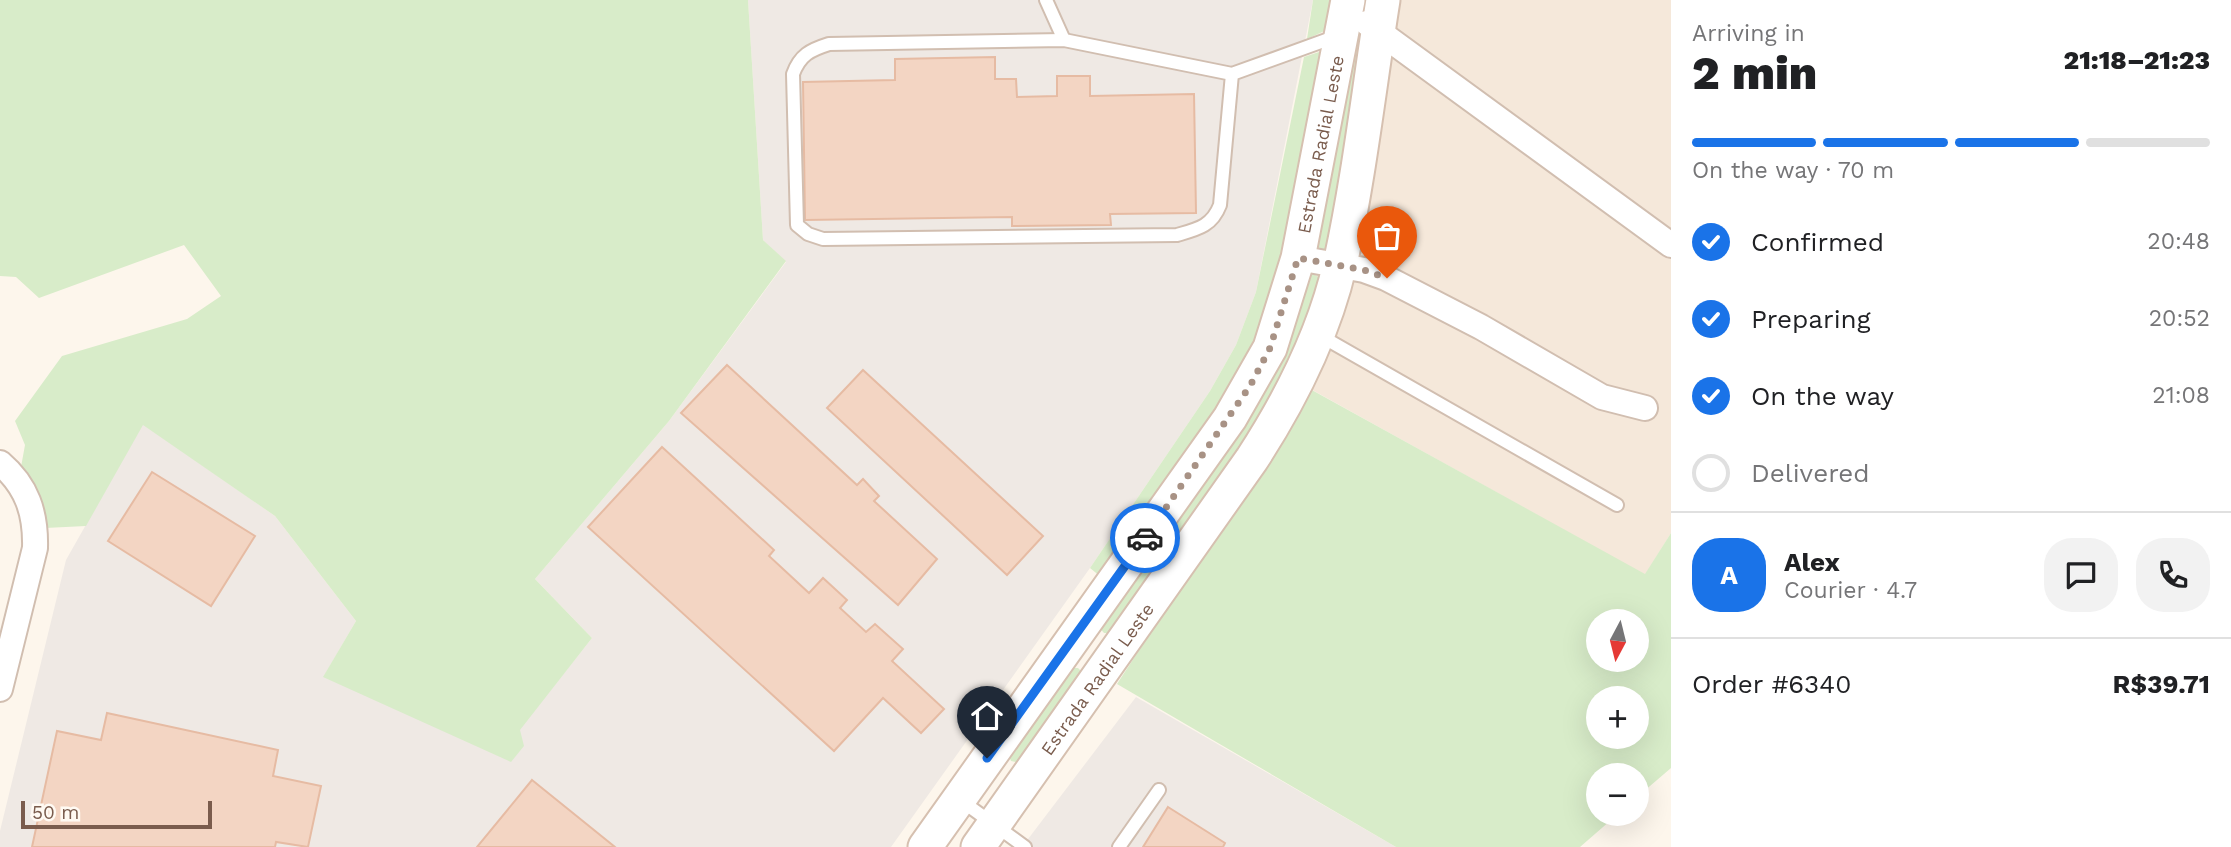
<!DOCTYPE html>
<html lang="en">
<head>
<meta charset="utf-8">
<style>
  body { margin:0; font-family:"Work Sans",sans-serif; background:#f2f2f2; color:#202124; height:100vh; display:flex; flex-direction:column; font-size:26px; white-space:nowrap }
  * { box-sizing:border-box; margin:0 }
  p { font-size:23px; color:#757577 }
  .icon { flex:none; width:38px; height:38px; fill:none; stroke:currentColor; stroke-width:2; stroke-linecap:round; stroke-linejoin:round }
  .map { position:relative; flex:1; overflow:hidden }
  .details { display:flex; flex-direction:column; background:#fff; width:560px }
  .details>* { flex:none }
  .needle { width:46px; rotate:187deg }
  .controls { position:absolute; left:1586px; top:609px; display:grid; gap:14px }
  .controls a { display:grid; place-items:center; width:63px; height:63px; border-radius:50%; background:#fff; box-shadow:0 7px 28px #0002; font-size:35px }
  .scale { position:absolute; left:21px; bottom:18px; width:191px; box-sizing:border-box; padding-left:7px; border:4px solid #7a5c4d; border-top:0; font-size:19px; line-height:24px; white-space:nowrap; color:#7a5c4d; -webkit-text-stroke:5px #fffaf3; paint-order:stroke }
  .pin { position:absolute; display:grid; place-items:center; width:60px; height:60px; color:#fff; margin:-72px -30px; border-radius:50% 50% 50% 0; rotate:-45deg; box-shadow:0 0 7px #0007 }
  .pin .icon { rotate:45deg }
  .courier { position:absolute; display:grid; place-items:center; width:70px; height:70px; margin:-35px; border:5px solid #1a73e8; border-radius:50%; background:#fff; color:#222; box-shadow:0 2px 9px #0007 }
  .head em { font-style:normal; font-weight:800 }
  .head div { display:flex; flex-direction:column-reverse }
  .head { display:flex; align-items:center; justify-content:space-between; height:119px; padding:0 21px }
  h1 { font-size:46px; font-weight:800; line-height:52px }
  .bar { display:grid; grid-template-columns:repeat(4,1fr); gap:10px 7px; align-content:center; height:84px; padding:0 21px }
  .bar i { height:9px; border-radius:5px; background:#e0e0e0 }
  .bar .current { background:#1a73e8 }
  .bar p { grid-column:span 4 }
  .line { display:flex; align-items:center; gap:18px; padding:0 21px; border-top:2px solid #e0e0e0 }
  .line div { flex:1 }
  .round { display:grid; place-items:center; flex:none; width:74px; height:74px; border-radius:28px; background:#f2f2f2 }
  ol { padding:0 21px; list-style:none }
  li { display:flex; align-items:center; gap:21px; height:77px }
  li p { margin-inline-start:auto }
  li .icon { padding:7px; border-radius:50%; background:#1a73e8; color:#fff; stroke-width:4 }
  li:last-child { color:#757577 }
  li i { width:38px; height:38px; border:4px solid #e0e0e0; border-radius:50% }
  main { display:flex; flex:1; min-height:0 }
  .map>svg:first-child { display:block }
  .residential { fill:#f5e8da }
  .industrial { fill:#efe9e4 }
  .green { fill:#d8ecc9; fill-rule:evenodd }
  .building { fill:#f3d5c3; stroke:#e6bba3; stroke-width:2 }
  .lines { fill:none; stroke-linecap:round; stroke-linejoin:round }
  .lane-casing { stroke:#d1beb0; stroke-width:16 }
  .street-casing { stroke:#d1beb0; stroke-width:28 }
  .secondary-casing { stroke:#d6c0b0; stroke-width:37 }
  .lane { stroke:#fff; stroke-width:12 }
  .street { stroke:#fff; stroke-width:24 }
  .secondary { stroke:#fff; stroke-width:33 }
  .done { stroke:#a89285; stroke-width:7; stroke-dasharray:0 12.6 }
  .route { stroke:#1a73e8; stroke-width:9 }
  .labels { text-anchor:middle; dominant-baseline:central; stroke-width:5; stroke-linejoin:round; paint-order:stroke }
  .street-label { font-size:18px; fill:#7a5c4d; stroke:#fffaf3 }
</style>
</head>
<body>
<main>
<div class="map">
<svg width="1671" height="847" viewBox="0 0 1671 847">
  <rect width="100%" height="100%" fill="#fdf6ec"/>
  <polygon class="residential" points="1365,0 1671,0 1671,533 1645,575 1280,372 1324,229"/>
  <g class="industrial">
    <polygon points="748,0 1313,0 1256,292 1236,345 1210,391 1090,568 891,847 0,847 0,831 66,560 143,424 275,516 356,621 324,676 519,730 592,638 535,579 669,421 786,262 763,240"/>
    <polygon points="1136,697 1396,847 1022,847"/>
  </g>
  <g class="green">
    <polygon points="0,0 748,0 763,240 786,261 669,421 535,579 592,638 520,730 524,746 511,762 323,677 356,621 275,516 143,425 86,526 45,528 21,467 25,445 15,421 62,356 187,319 221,296 184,245 39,298 16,277 0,276"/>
    <polygon points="1313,0 1334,0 1331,28 1307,39"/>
    <polygon points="1356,32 1364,32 1328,252 1315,248"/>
    <polygon points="1325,50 1284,269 1241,377 1101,577 1090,568 1210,391 1236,345 1256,292 1304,57"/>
    <polygon points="1311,273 1322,279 1273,406 1109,633 1104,633 1099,627"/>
    <path d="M 1310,389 L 1645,574 L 1671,533 L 1671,768 L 1636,798 L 1636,775 L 1598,775 L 1598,814 L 1618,814 L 1580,847 L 1396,847 L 1117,684 ZM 1598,621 L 1636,621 L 1636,660 L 1598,660 ZM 1598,698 L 1636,698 L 1636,737 L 1598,737 Z"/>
    <polygon points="1071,668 1078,668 1082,672 1020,763 1011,761 1009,756"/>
  </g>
  <g class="building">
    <polygon points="995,57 995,79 1016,79 1017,97 1057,96 1057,76 1090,76 1090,96 1194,94 1196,213 1110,214 1111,225 1012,226 1012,217 805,220 803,82 895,80 895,59"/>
    <polygon points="727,365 857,485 863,479 879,496 874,501 937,559 898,605 681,413"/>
    <polygon points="863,370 1043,536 1007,575 827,408"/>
    <polygon points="662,447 774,550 769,556 809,593 823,578 847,600 840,608 866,632 875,624 903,649 892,661 944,709 921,733 883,698 834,751 588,527"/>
    <polygon points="152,472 255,536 211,606 108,541"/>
    <polygon points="107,713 278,750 273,776 321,786 308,847 276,842 275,847 32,847 57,731 101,740"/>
    <polygon points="532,780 615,847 477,847"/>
    <polygon points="1168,807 1225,843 1223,847 1143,847"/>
  </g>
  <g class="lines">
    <g class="lane-casing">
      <g id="lane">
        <polyline points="1046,0 1064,40"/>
        <path d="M 1232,74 L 1220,205 C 1212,226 1198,229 1177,235 L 823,239 L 808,234 L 797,225 L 793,74 C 800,55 810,50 829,44 L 1064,40 L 1232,74 L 1340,35"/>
        <polyline points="1319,335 1617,505"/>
        <polyline points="959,799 1025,847"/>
        <polyline points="1119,847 1159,790"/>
      </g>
    </g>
    <g class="street-casing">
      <g id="street">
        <polyline points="1367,23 1671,245"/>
        <polyline points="1298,258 1364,270 1386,278 1481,327 1602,397 1645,408"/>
        <path d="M 0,463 C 27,486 36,513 35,548 L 0,689"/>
      </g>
    </g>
    <g class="secondary-casing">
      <g id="secondary">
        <path id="s1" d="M 925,847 L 1230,418 L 1270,348 L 1298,258 L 1348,0"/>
        <path id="s2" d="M 978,847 L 1252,459 C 1291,399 1324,334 1340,264 C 1359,178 1369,88 1383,0"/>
      </g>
    </g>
    <use href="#lane" class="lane"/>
    <use href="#street" class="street"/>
    <use href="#secondary" class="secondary"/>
  </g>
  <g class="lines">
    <polyline class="done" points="1145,538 1250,386 1270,348 1298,258 1364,270 1387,278"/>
    <polyline class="route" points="987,758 1145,538"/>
  </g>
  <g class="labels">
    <g class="street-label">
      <text stroke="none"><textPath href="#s1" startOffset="817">Estrada Radial Leste</textPath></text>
      <text stroke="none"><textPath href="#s2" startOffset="206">Estrada Radial Leste</textPath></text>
    </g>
  </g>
</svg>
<div class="controls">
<a><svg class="needle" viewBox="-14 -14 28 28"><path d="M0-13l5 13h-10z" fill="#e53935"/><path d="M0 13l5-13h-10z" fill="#757577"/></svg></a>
<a>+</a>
<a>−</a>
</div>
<div class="scale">50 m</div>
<div class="pin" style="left:1387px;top:278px;background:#ea580c"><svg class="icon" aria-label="bag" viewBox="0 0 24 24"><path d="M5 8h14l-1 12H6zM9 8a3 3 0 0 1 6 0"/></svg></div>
<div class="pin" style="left:987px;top:758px;background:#1f2937"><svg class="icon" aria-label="home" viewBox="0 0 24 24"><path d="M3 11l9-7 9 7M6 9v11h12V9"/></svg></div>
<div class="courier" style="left:1145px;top:538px"><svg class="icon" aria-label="car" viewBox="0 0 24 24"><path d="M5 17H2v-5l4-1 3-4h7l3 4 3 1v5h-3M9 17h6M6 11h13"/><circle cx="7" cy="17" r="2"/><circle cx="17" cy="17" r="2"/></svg></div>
</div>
<section class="details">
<div class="head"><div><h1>2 min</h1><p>Arriving in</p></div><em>21:18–21:23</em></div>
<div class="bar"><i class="current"></i><i class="current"></i><i class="current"></i><i></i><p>On the way · 70 m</p></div>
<ol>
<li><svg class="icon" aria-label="check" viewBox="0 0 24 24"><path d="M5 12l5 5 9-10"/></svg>Confirmed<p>20:48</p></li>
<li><svg class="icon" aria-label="check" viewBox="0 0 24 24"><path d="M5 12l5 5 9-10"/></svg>Preparing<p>20:52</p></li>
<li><svg class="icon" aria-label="check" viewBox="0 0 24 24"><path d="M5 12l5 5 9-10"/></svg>On the way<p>21:08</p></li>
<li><i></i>Delivered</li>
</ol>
<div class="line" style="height:126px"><b class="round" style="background:#1a73e8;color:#fff">A</b><div><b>Alex</b><p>Courier · 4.7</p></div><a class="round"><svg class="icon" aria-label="chat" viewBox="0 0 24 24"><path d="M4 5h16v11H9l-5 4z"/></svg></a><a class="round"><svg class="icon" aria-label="phone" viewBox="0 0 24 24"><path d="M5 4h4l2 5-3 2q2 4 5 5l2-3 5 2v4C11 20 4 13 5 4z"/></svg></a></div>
<div class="line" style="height:91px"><div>Order #6340</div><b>R$39.71</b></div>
</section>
</main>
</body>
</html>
